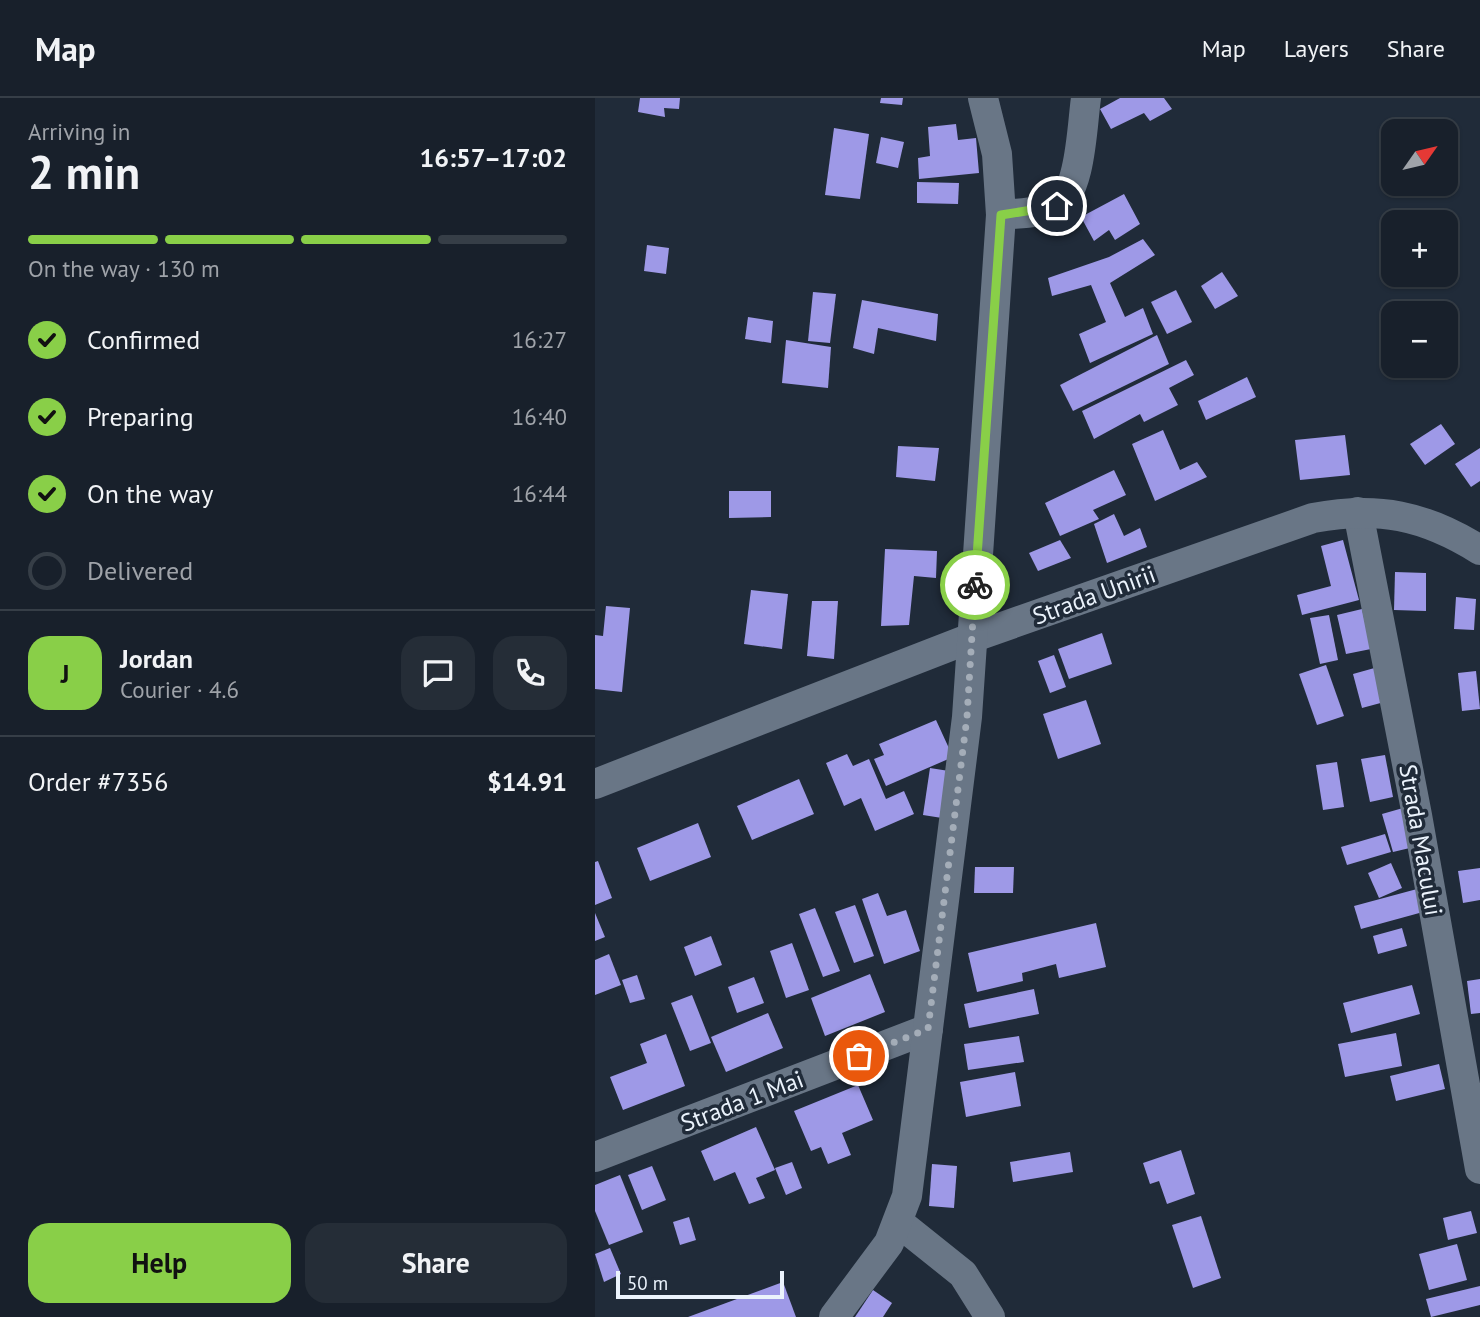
<!DOCTYPE html>
<html lang="en">
<head>
<meta charset="utf-8">
<style>
  body { margin:0; font-family:"PT Sans",sans-serif; background:#252d37; color:#f1f3f6; height:100vh; display:flex; flex-direction:column; font-size:26px; white-space:nowrap }
  * { box-sizing:border-box; margin:0 }
  p { font-size:23px; color:#9fa3a9 }
  .icon { flex:none; width:38px; height:38px; fill:none; stroke:currentColor; stroke-width:2; stroke-linecap:round; stroke-linejoin:round }
  .map { position:relative; flex:1; overflow:hidden }
  .panel { display:flex; flex-direction:column; background:#18202b; width:595px }
  .panel>* { flex:none }
  .needle { width:46px; rotate:56deg }
  .tools { position:absolute; left:786px; top:21px; display:grid; gap:14px }
  .tools a { display:grid; place-items:center; width:77px; height:77px; border-radius:14px; background:#18202b; box-shadow:0 2px 5px #0004,0 0 0 2px #363e47; font-size:35px }
  .scale { position:absolute; left:21px; bottom:18px; width:168px; box-sizing:border-box; padding-left:7px; border:4px solid #ebf3fc; border-top:0; font-size:19px; line-height:24px; white-space:nowrap; color:#ebf3fc; -webkit-text-stroke:5px #202b39; paint-order:stroke }
  .pin { position:absolute; display:grid; place-items:center; width:60px; height:60px; color:#fff; margin:-30px; border:4px solid #fff; border-radius:50%; box-shadow:0 2px 7px #0007 }
  .courier { position:absolute; display:grid; place-items:center; width:70px; height:70px; margin:-35px; border:5px solid #89cf48; border-radius:50%; background:#fff; color:#222; box-shadow:0 2px 9px #0007 }
  .summary em { font-style:normal; font-weight:600 }
  .summary div { display:flex; flex-direction:column-reverse }
  .summary { display:flex; align-items:center; justify-content:space-between; height:119px; padding:0 28px }
  h1 { font-size:46px; font-weight:600; line-height:52px }
  .bar { display:grid; grid-template-columns:repeat(4,1fr); gap:10px 7px; align-content:center; height:84px; padding:0 28px }
  .bar i { height:9px; border-radius:5px; background:#363e47 }
  .bar .current { background:#89cf48 }
  .bar p { grid-column:span 4 }
  .line { display:flex; align-items:center; gap:18px; padding:0 28px; border-top:2px solid #363e47 }
  .line div { flex:1 }
  .round { display:grid; place-items:center; flex:none; width:74px; height:74px; border-radius:21px; background:#252d37 }
  ol { padding:0 28px; list-style:none }
  li { display:flex; align-items:center; gap:21px; height:77px }
  li p { margin-inline-start:auto }
  li .icon { padding:7px; border-radius:50%; background:#89cf48; color:#111; stroke-width:4 }
  li:last-child { color:#9fa3a9 }
  li i { width:38px; height:38px; border:4px solid #363e47; border-radius:50% }
  .primary-button { display:flex; gap:14px; margin-top:auto; padding:14px 28px }
  .primary-button a { flex:1; height:80px; border-radius:21px; background:#89cf48; color:#111; font-size:28px; font-weight:600; line-height:80px; text-align:center }
  .primary-button a+a { background:#252d37; color:#f1f3f6 }
  header { display:flex; align-items:center; gap:42px; box-sizing:border-box; height:98px; padding:0 35px; background:#18202b; border-bottom:2px solid #363e47 }
  header strong { font-size:33px }
  nav { display:flex; gap:38px; margin-inline-start:auto; font-size:24px }
  main { display:flex; flex:1; min-height:0 }
  .map>svg:first-child { display:block }
  .building { fill:#9e99e7 }
  .lines { fill:none; stroke-linecap:round; stroke-linejoin:round }
  .minor { stroke:#697686; stroke-width:30 }
  .done { stroke:#a4adb8; stroke-width:7; stroke-dasharray:0 12.6 }
  .route { stroke:#89cf48; stroke-width:9 }
  .labels { text-anchor:middle; dominant-baseline:central; stroke-width:7; stroke-linejoin:round; paint-order:stroke }
  .street-label { font-size:24px; fill:#ebf3fc; stroke:#202b39 }
</style>
</head>
<body>
<header>
<strong>Map</strong>
<nav><a>Map</a><a>Layers</a><a>Share</a></nav>
</header>
<main>
<section class="panel">
<div class="summary"><div><h1>2 min</h1><p>Arriving in</p></div><em>16:57–17:02</em></div>
<div class="bar"><i class="current"></i><i class="current"></i><i class="current"></i><i></i><p>On the way · 130 m</p></div>
<ol>
<li><svg class="icon" aria-label="check" viewBox="0 0 24 24"><path d="M5 12l5 5 9-10"/></svg>Confirmed<p>16:27</p></li>
<li><svg class="icon" aria-label="check" viewBox="0 0 24 24"><path d="M5 12l5 5 9-10"/></svg>Preparing<p>16:40</p></li>
<li><svg class="icon" aria-label="check" viewBox="0 0 24 24"><path d="M5 12l5 5 9-10"/></svg>On the way<p>16:44</p></li>
<li><i></i>Delivered</li>
</ol>
<div class="line" style="height:126px"><b class="round" style="background:#89cf48;color:#111">J</b><div><b>Jordan</b><p>Courier · 4.6</p></div><a class="round"><svg class="icon" aria-label="chat" viewBox="0 0 24 24"><path d="M4 5h16v11H9l-5 4z"/></svg></a><a class="round"><svg class="icon" aria-label="phone" viewBox="0 0 24 24"><path d="M5 4h4l2 5-3 2q2 4 5 5l2-3 5 2v4C11 20 4 13 5 4z"/></svg></a></div>
<div class="line" style="height:91px"><div>Order #7356</div><b>$14.91</b></div>
<div class="primary-button"><a>Help</a><a>Share</a></div>
</section>
<div class="map">
<svg width="885" height="1219" viewBox="0 0 885 1219">
  <rect width="100%" height="100%" fill="#202b39"/>
  <g class="building">
    <polygon points="45,0 85,0 84,11 69,10 70,19 43,14"/>
    <polygon points="286,0 308,0 307,7 285,5"/>
    <polygon points="525,0 569,0 577,11 555,23 549,15 516,31 505,11"/>
    <polygon points="361,26 363,42 381,40 384,75 324,81 323,60 335,58 333,29"/>
    <polygon points="239,30 274,36 265,101 230,97"/>
    <polygon points="286,39 309,44 303,70 281,65"/>
    <polygon points="322,84 364,85 363,106 322,105"/>
    <polygon points="529,96 545,126 520,142 514,132 499,143 486,119"/>
    <polygon points="548,141 560,157 515,185 530,219 548,210 558,236 495,265 484,236 511,224 496,187 457,198 453,180 514,159"/>
    <polygon points="52,147 74,150 71,176 49,173"/>
    <polygon points="627,174 643,198 620,211 606,188"/>
    <polygon points="581,192 597,224 572,236 556,204"/>
    <polygon points="218,194 241,196 235,245 213,243"/>
    <polygon points="267,202 343,216 341,243 283,230 279,256 258,250"/>
    <polygon points="153,219 178,223 176,245 150,241"/>
    <polygon points="562,237 574,266 478,313 465,287"/>
    <polygon points="191,242 236,249 233,290 187,285"/>
    <polygon points="591,262 599,277 574,290 583,307 549,324 545,316 499,341 487,313"/>
    <polygon points="652,279 661,299 611,322 603,303"/>
    <polygon points="846,326 860,346 830,367 815,346"/>
    <polygon points="568,332 585,372 602,364 612,379 560,403 537,346"/>
    <polygon points="750,337 755,377 705,382 700,342"/>
    <polygon points="303,348 344,350 340,383 301,379"/>
    <polygon points="885,350 885,383 876,389 860,366"/>
    <polygon points="519,372 531,397 498,412 504,421 465,438 450,405"/>
    <polygon points="134,393 176,393 176,419 134,420"/>
    <polygon points="519,416 529,438 545,430 552,449 512,465 499,426"/>
    <polygon points="465,442 476,460 443,473 434,455"/>
    <polygon points="748,442 764,502 707,517 702,497 736,488 726,448"/>
    <polygon points="290,451 342,453 341,480 319,478 314,527 286,528"/>
    <polygon points="800,474 831,475 831,513 799,512"/>
    <polygon points="156,492 193,496 187,551 149,546"/>
    <polygon points="861,499 881,501 879,532 859,531"/>
    <polygon points="217,503 243,503 239,561 212,558"/>
    <polygon points="11,508 35,510 27,594 0,591 0,537 8,538"/>
    <polygon points="767,511 776,551 751,556 742,517"/>
    <polygon points="734,517 743,562 725,566 715,520"/>
    <polygon points="507,535 517,566 474,581 463,551"/>
    <polygon points="459,557 471,589 455,595 443,563"/>
    <polygon points="731,567 749,618 722,627 704,576"/>
    <polygon points="783,569 793,603 767,610 758,576"/>
    <polygon points="881,573 885,611 867,613 863,575"/>
    <polygon points="491,602 506,646 463,661 448,616"/>
    <polygon points="341,622 358,659 291,688 279,661 289,657 284,646"/>
    <polygon points="252,656 258,668 274,661 291,701 309,693 319,716 280,733 266,700 249,708 231,665"/>
    <polygon points="790,657 798,699 775,704 766,661"/>
    <polygon points="742,664 749,709 728,712 721,667"/>
    <polygon points="335,670 354,673 347,720 328,717"/>
    <polygon points="204,681 219,716 157,742 142,708"/>
    <polygon points="808,710 819,749 798,754 787,716"/>
    <polygon points="103,725 116,759 55,783 42,750"/>
    <polygon points="790,736 796,754 752,767 746,749"/>
    <polygon points="3,763 17,800 0,807 0,764"/>
    <polygon points="796,765 807,790 784,800 773,775"/>
    <polygon points="380,769 419,769 418,795 379,795"/>
    <polygon points="885,770 885,802 868,805 863,773"/>
    <polygon points="822,791 828,814 766,831 759,808"/>
    <polygon points="283,795 292,818 311,812 325,853 289,866 267,801"/>
    <polygon points="260,807 279,858 259,865 240,814"/>
    <polygon points="220,810 245,873 228,879 204,816"/>
    <polygon points="0,815 10,839 0,843"/>
    <polygon points="501,825 511,869 464,880 461,866 427,875 428,883 382,894 373,855"/>
    <polygon points="807,830 812,848 783,856 778,838"/>
    <polygon points="116,838 127,867 100,878 89,849"/>
    <polygon points="197,845 214,892 191,900 175,853"/>
    <polygon points="14,856 26,887 0,897 0,862"/>
    <polygon points="275,876 290,914 230,938 216,900"/>
    <polygon points="42,877 50,901 35,905 27,882"/>
    <polygon points="159,879 169,905 142,915 133,889"/>
    <polygon points="885,881 885,915 876,916 872,883"/>
    <polygon points="817,887 825,916 756,935 748,905"/>
    <polygon points="439,891 444,916 374,930 369,906"/>
    <polygon points="97,897 116,945 95,953 76,905"/>
    <polygon points="173,915 188,950 131,974 116,939"/>
    <polygon points="801,935 807,968 750,979 743,946"/>
    <polygon points="71,936 90,988 28,1012 15,979 52,965 45,946"/>
    <polygon points="424,938 429,964 373,972 369,946"/>
    <polygon points="844,966 850,991 801,1003 795,978"/>
    <polygon points="420,974 426,1008 371,1019 365,984"/>
    <polygon points="263,987 278,1022 247,1035 256,1057 233,1066 226,1049 216,1053 199,1013"/>
    <polygon points="161,1029 180,1072 161,1080 170,1100 154,1106 140,1074 119,1083 106,1053"/>
    <polygon points="586,1052 600,1096 572,1106 564,1083 555,1086 548,1065"/>
    <polygon points="475,1054 478,1074 418,1084 415,1064"/>
    <polygon points="197,1064 207,1090 191,1097 180,1070"/>
    <polygon points="337,1066 362,1068 359,1110 334,1108"/>
    <polygon points="57,1068 71,1102 47,1112 33,1077"/>
    <polygon points="25,1077 48,1134 14,1147 0,1113 0,1087"/>
    <polygon points="876,1113 882,1135 853,1142 848,1120"/>
    <polygon points="606,1118 626,1180 598,1190 577,1127"/>
    <polygon points="94,1119 101,1142 85,1147 78,1124"/>
    <polygon points="862,1146 872,1182 834,1192 824,1156"/>
    <polygon points="15,1150 26,1176 9,1184 0,1156"/>
    <polygon points="188,1184 201,1219 93,1219"/>
    <polygon points="885,1188 885,1207 836,1219 831,1201"/>
    <polygon points="278,1192 297,1205 288,1219 260,1219"/>
  </g>
  <g class="lines">
    <g class="minor">
      <path d="M 406,117 C 423,115 445,116 461,108 C 486,95 487,27 491,0"/>
      <polyline points="763,414 822,717 885,1071"/>
      <path d="M 0,686 L 376,540 L 718,420 C 783,408 829,417 885,452"/>
      <polyline points="0,1059 333,931"/>
      <polyline points="303,1124 368,1176 395,1219"/>
      <polyline points="239,1219 294,1145 312,1098 372,619 406,117 402,56 388,0"/>
    </g>
  </g>
  <g class="lines">
    <polyline class="done" points="264,958 333,931 372,619 380,487"/>
    <polyline class="route" points="380,487 406,117 462,108"/>
  </g>
  <g class="labels">
    <g class="street-label">
      <text transform="translate(499 497) rotate(-20)">Strada Unirii</text>
      <text transform="translate(826 742) rotate(80)">Strada Macului</text>
      <text transform="translate(147 1003) rotate(-21)">Strada 1 Mai</text>
    </g>
  </g>
</svg>
<div class="tools">
<a><svg class="needle" viewBox="-14 -14 28 28"><path d="M0-13l5 13h-10z" fill="#e53935"/><path d="M0 13l5-13h-10z" fill="#9fa3a9"/></svg></a>
<a>+</a>
<a>−</a>
</div>
<div class="scale">50 m</div>
<div class="pin" style="left:264px;top:958px;background:#ea580c"><svg class="icon" aria-label="bag" viewBox="0 0 24 24"><path d="M5 8h14l-1 12H6zM9 8a3 3 0 0 1 6 0"/></svg></div>
<div class="pin" style="left:462px;top:108px;background:#1f2937"><svg class="icon" aria-label="home" viewBox="0 0 24 24"><path d="M3 11l9-7 9 7M6 9v11h12V9"/></svg></div>
<div class="courier" style="left:380px;top:487px"><svg class="icon" aria-label="bike" viewBox="0 0 24 24"><circle cx="6" cy="16" r="4"/><circle cx="18" cy="16" r="4"/><path d="M6 16l4-8h5l3 8M10 8l3 8H6M13 5h3"/></svg></div>
</div>
</main>
</body>
</html>
